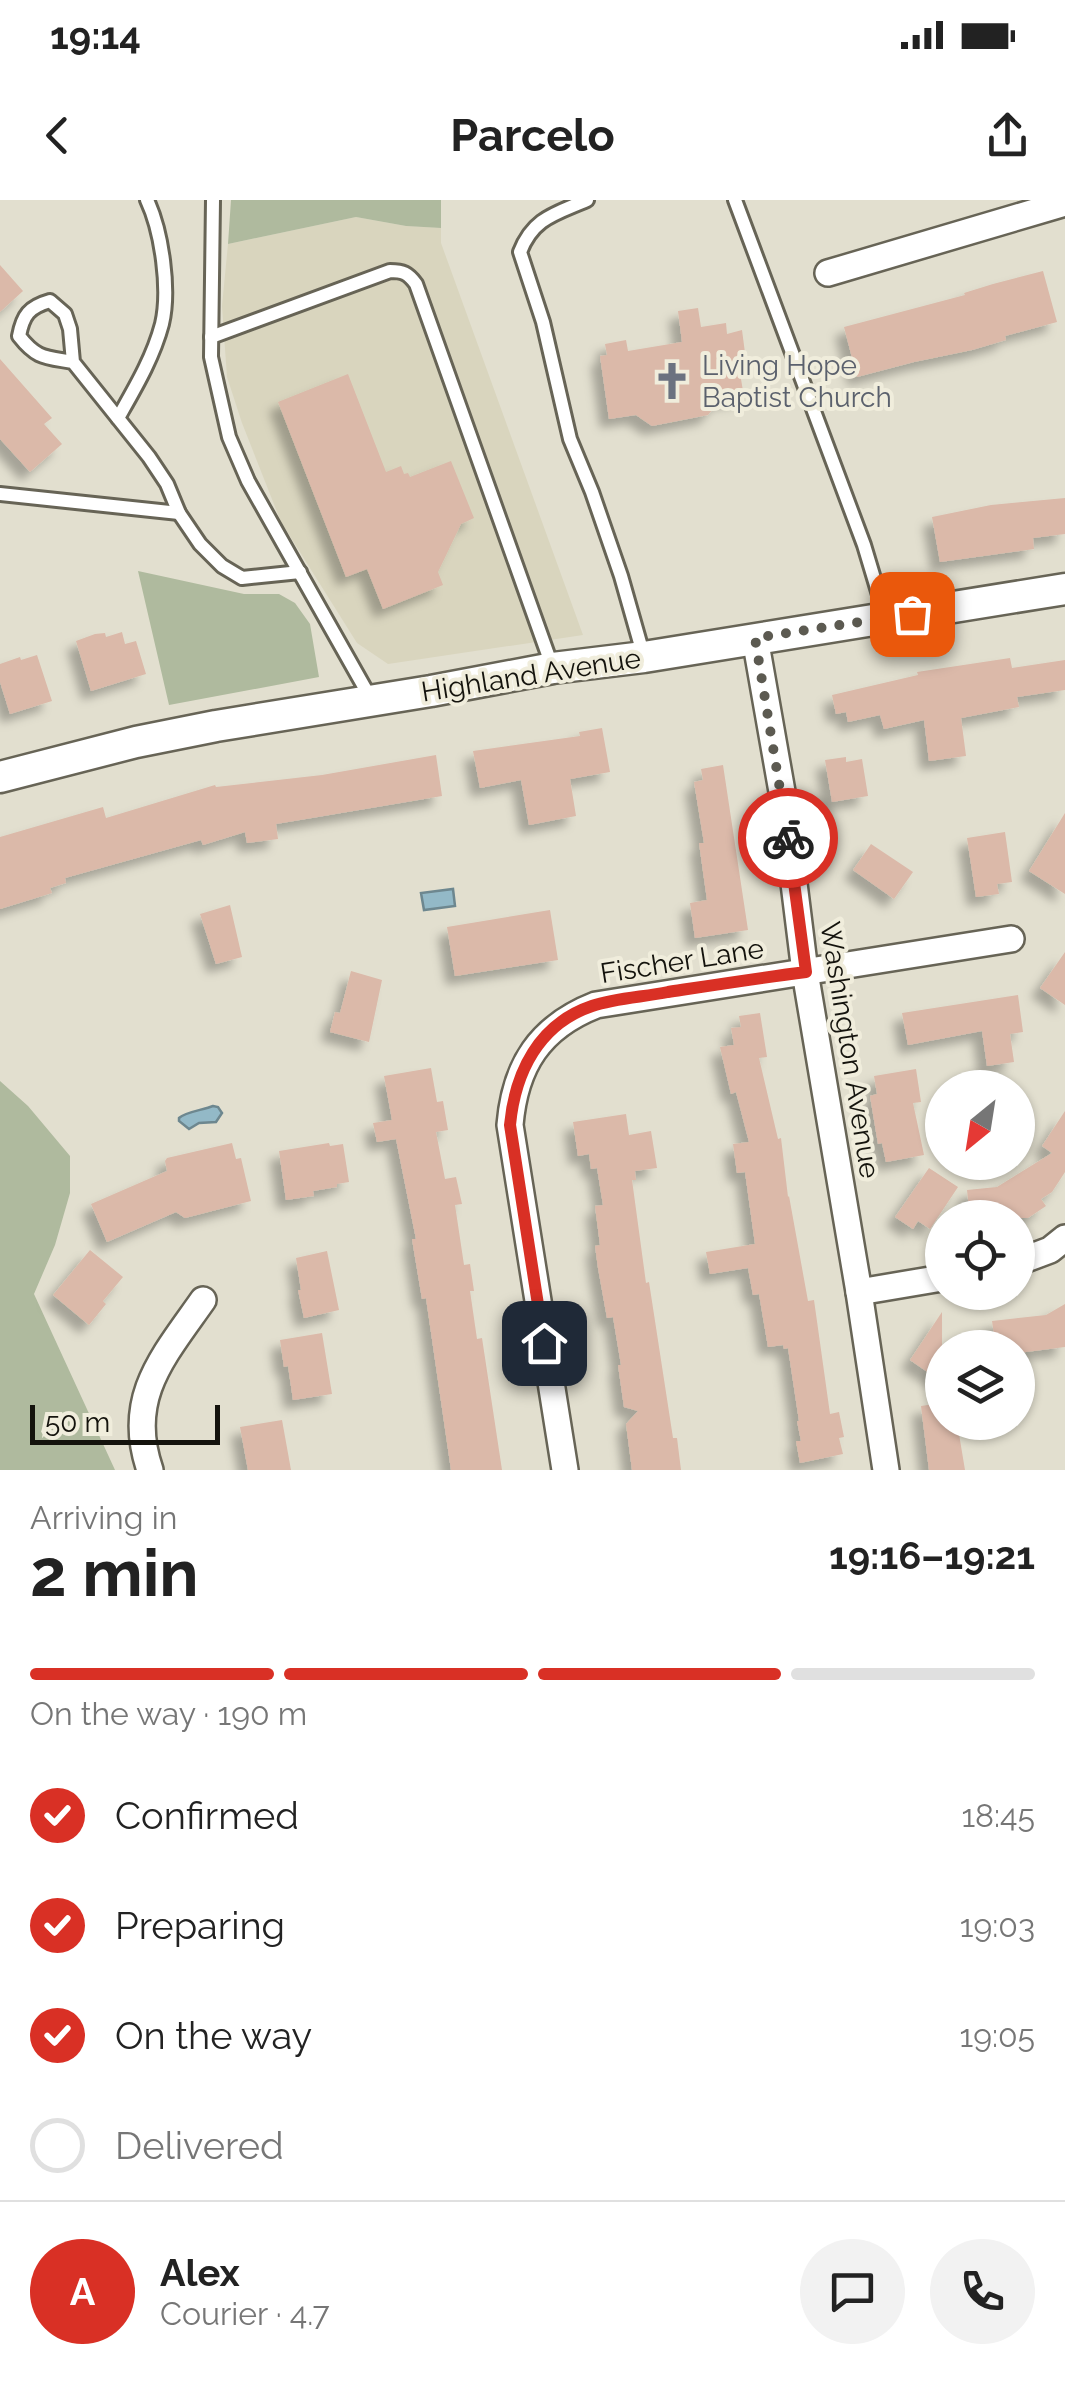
<!DOCTYPE html>
<html lang="en">
<head>
<meta charset="utf-8">
<style>
  body { margin:0; font-family:Raleway,sans-serif; background:#f2f2f2; color:#222; height:100vh; display:flex; flex-direction:column; font-size:38px; white-space:nowrap }
  * { box-sizing:border-box; margin:0 }
  p { font-size:32px; color:#767676 }
  .icon { flex:none; width:55px; height:55px; fill:none; stroke:currentColor; stroke-width:2; stroke-linecap:round; stroke-linejoin:round }
  .map { position:relative; height:1270px; overflow:hidden }
  .details { display:flex; flex-direction:column; background:#fff; flex:1 }
  .details>* { flex:none }
  .needle { width:65px; rotate:210deg }
  .tools { position:absolute; left:925px; top:870px; display:grid; gap:20px }
  .tools a { display:grid; place-items:center; width:110px; height:110px; border-radius:50%; background:#fff; box-shadow:0 2px 8px #0004; font-size:50px }
  .scale { position:absolute; left:30px; bottom:25px; width:190px; box-sizing:border-box; padding-left:10px; border:5px solid #14130d; border-top:0; font-size:28px; line-height:35px; white-space:nowrap; color:#14130d; -webkit-text-stroke:8px #f0eddc; paint-order:stroke }
  .pin { position:absolute; display:grid; place-items:center; width:85px; height:85px; color:#fff; margin:-42px; border-radius:20px; box-shadow:0 5px 15px #0006 }
  .courier { position:absolute; display:grid; place-items:center; width:100px; height:100px; margin:-50px; border:8px solid #d93025; border-radius:50%; background:#fff; color:#222; box-shadow:0 2px 12px #0007 }
  .summary em { font-style:normal; font-weight:700 }
  .summary div { display:flex; flex-direction:column-reverse }
  .summary { display:flex; align-items:center; justify-content:space-between; height:170px; padding:0 30px }
  h1 { font-size:65px; font-weight:700; line-height:75px }
  .bar { display:grid; grid-template-columns:repeat(4,1fr); gap:15px 10px; align-content:center; height:120px; padding:0 30px }
  .bar i { height:12px; border-radius:8px; background:#e0e0e0 }
  .bar .on { background:#d93025 }
  .bar p { grid-column:span 4 }
  .line { display:flex; align-items:center; gap:25px; padding:0 30px; border-top:2px solid #e0e0e0 }
  .line div { flex:1 }
  .round { display:grid; place-items:center; flex:none; width:105px; height:105px; border-radius:52px; background:#f2f2f2 }
  ol { padding:0 30px; list-style:none }
  li { display:flex; align-items:center; gap:30px; height:110px }
  li p { margin-inline-start:auto }
  li .icon { padding:10px; border-radius:50%; background:#d93025; color:#fff; stroke-width:4 }
  li:last-child { color:#767676 }
  li i { width:55px; height:55px; border:5px solid #e0e0e0; border-radius:50% }
  .status { display:flex; justify-content:space-between; align-items:center; height:70px; padding:0 50px; background:#fff; direction:ltr }
  .status svg { height:28px; fill:currentColor }
  header { display:flex; justify-content:space-between; align-items:center; height:130px; padding:0 30px; background:#fff; font-size:45px; font-weight:700 }
  .map>svg:first-child { display:block }
  .built { fill:#d9d5be }
  .green { fill:#afba9e }
  .water { fill:#93b9c7; stroke:#6d878f; stroke-width:2.5 }
  .building { fill:#dbb9a9; filter:url(#shadow) }
  .lines { fill:none; stroke-linecap:round; stroke-linejoin:round }
  .service-casing { stroke:#676456; stroke-width:18 }
  .minor-casing { stroke:#676456; stroke-width:30 }
  .tertiary-casing { stroke:#676456; stroke-width:35 }
  .service { stroke:#fff; stroke-width:12 }
  .minor { stroke:#fff; stroke-width:25 }
  .tertiary { stroke:#fff; stroke-width:30 }
  .done { stroke:#5c5a51; stroke-width:10; stroke-dasharray:0 18 }
  .route { stroke:#d93025; stroke-width:12 }
  .labels { text-anchor:middle; dominant-baseline:central; stroke-width:8; stroke-linejoin:round; paint-order:stroke }
  .worship-label { font-size:28px; fill:#5b616d; stroke:#f0eddc; text-anchor:start }
  .street-label { font-size:28px; fill:#14130d; stroke:#f0eddc }
</style>
</head>
<body>
<div class="status"><b>19:14</b><svg viewBox="0 0 49 12"><path d="M0 12V9h3v3zM5 12V6h3v6zM10 12V3h3v9zM15 12V0h3v12zM26 1h20v11H26zM47 4h2v5h-2z"/></svg></div>
<header><svg class="icon" aria-label="back" viewBox="0 0 24 24"><path d="M15 5l-7 7 7 7"/></svg>Parcelo<svg class="icon" aria-label="share" viewBox="0 0 24 24"><path d="M12 15V3M7 8l5-5 5 5M5 13v7h14v-7"/></svg></header>
<div class="map">
<svg width="1065" height="1270" viewBox="0 0 1065 1270">
  <defs>
    <filter id="shadow"><feDropShadow dx="-9" dy="9" stdDeviation="5" flood-color="#0004"/></filter>
  </defs>
  <rect width="100%" height="100%" fill="#e2dfcf"/>
  <polygon class="built" points="356,17 406,26 441,28 441,43 583,435 388,464 357,443 281,322 242,223 227,177 222,106 228,44"/>
  <g class="green">
    <polygon points="231,0 441,0 441,28 406,26 356,17 228,44"/>
    <polygon points="138,371 244,394 279,394 295,403 310,424 319,477 169,505"/>
    <polygon points="0,881 28,906 70,956 70,993 55,1045 34,1094 115,1270 0,1270"/>
  </g>
  <g class="water">
    <polygon points="453,689 455,706 424,710 421,693"/>
    <path d="M 213,906 L 218,907 L 222,913 L 216,922 L 199,923 L 189,929 L 179,921 L 179,918 C 185,912 203,910 213,906 Z"/>
  </g>
  <g class="building">
    <polygon points="0,65 23,91 0,112"/>
    <polygon points="1043,71 1057,122 1005,136 1006,140 972,150 914,162 857,177 844,127 965,95 964,93 993,84"/>
    <polygon points="698,108 701,127 726,123 727,134 742,130 745,153 737,155 744,197 720,200 708,215 652,226 636,215 609,219 600,156 607,155 605,144 626,140 628,151 682,142 678,111"/>
    <polygon points="0,159 52,218 44,224 62,244 30,272 0,239"/>
    <polygon points="348,174 386,272 401,266 404,274 408,273 410,277 451,261 474,318 461,324 438,372 443,385 383,409 367,369 346,377 278,202"/>
    <polygon points="1065,298 1065,334 1033,338 1034,349 940,362 932,317 991,305"/>
    <polygon points="122,432 125,444 136,441 146,474 91,491 76,441 95,434 105,433 106,437"/>
    <polygon points="37,455 52,501 10,514 0,482 0,464 20,457 21,460"/>
    <polygon points="1010,458 1012,468 1065,460 1065,490 1017,497 1019,507 961,518 966,556 929,561 924,520 884,529 880,515 848,522 846,512 836,514 832,495 918,475 917,472"/>
    <polygon points="602,528 610,572 570,579 576,616 529,625 521,580 480,588 473,551 580,536 579,532"/>
    <polygon points="436,555 442,596 276,624 278,639 247,643 245,632 203,645 201,640 65,678 66,683 50,688 52,693 0,709 0,637 103,607 106,618 215,585 216,587 322,575"/>
    <polygon points="846,557 846,562 862,559 868,596 832,602 825,560"/>
    <polygon points="723,565 748,730 695,738 690,703 707,700 699,643 704,643 694,582 703,580 701,569"/>
    <polygon points="1065,613 1065,694 1029,671"/>
    <polygon points="1005,632 1012,682 997,684 999,694 976,697 967,638"/>
    <polygon points="871,644 913,672 894,699 853,670"/>
    <polygon points="230,705 242,757 216,764 200,714"/>
    <polygon points="550,710 558,760 455,776 447,727"/>
    <polygon points="1065,752 1065,805 1040,788"/>
    <polygon points="351,771 382,780 369,842 330,832 335,812 340,813"/>
    <polygon points="1018,795 1023,832 1010,834 1014,862 987,866 982,831 908,845 902,813"/>
    <polygon points="760,813 767,857 759,858 778,939 781,938 788,997 789,996 808,1101 814,1100 830,1214 839,1212 844,1237 839,1238 843,1254 800,1263 796,1241 801,1241 797,1221 799,1221 788,1148 784,1149 783,1145 768,1147 759,1094 753,1095 748,1068 710,1074 706,1052 755,1044 745,972 737,973 733,944 749,942 736,892 731,894 720,847 734,845 731,828 741,827 739,816"/>
    <polygon points="431,868 437,902 443,901 448,930 436,932 445,979 456,977 462,1004 455,1005 464,1065 470,1064 474,1091 470,1091 477,1139 482,1138 502,1270 451,1270 426,1098 422,1099 412,1039 416,1039 396,939 377,942 373,923 392,920 384,876"/>
    <polygon points="916,869 921,902 913,903 924,955 886,962 882,943 878,944 870,896 877,894 874,876"/>
    <polygon points="1065,911 1065,972 1052,992 1041,999 1046,1006 1028,1018 970,1018 967,990 997,987 1052,953 1042,946"/>
    <polygon points="626,914 629,935 651,931 657,968 635,971 636,980 632,980 646,1083 649,1082 673,1238 677,1238 681,1270 632,1270 626,1224 638,1211 624,1207 618,1165 621,1165 613,1117 607,1118 598,1068 595,1046 600,1045 595,1006 603,1005 597,968 591,969 589,954 578,956 573,922"/>
    <polygon points="232,943 236,959 241,958 251,1001 185,1018 176,1012 107,1042 91,1004 167,971 165,961 167,958"/>
    <polygon points="329,943 330,946 343,944 349,982 337,984 337,987 313,991 314,996 286,1000 279,951"/>
    <polygon points="929,968 958,987 930,1029 918,1021 913,1029 895,1017"/>
    <polygon points="90,1050 123,1077 103,1101 106,1104 89,1125 53,1095"/>
    <polygon points="327,1051 339,1110 304,1118 298,1090 301,1090 296,1058"/>
    <polygon points="1065,1104 1065,1147 1018,1153 1018,1148 996,1148 992,1121 1046,1115"/>
    <polygon points="942,1112 942,1182 910,1160"/>
    <polygon points="322,1133 332,1194 293,1200 288,1166 284,1167 280,1140"/>
    <polygon points="942,1203 942,1222 957,1222 965,1270 929,1270 921,1206"/>
    <polygon points="282,1220 291,1270 248,1270 240,1227"/>
  </g>
  <g class="lines">
    <g class="service-casing">
      <g id="service">
        <polyline points="213,0 211,157 229,237 248,281 371,499"/>
        <path d="M 587,0 C 555,14 533,18 520,52 L 543,122 L 570,239 L 592,292 L 621,376 L 644,457"/>
        <polyline points="735,0 864,345 879,395 882,417"/>
        <path d="M 211,137 L 390,71 C 403,71 408,73 416,84 L 552,466"/>
        <path d="M 73,162 C 45,157 37,159 19,136 C 23,115 29,107 50,101 L 65,114 L 70,129 L 73,162 L 149,257 L 167,284 L 179,313 L 200,344 L 222,366 L 242,378 L 300,372"/>
        <path d="M 118,218 C 135,188 153,158 162,124 C 170,90 162,32 147,0"/>
        <polyline points="0,294 179,313"/>
      </g>
    </g>
    <g class="minor-casing">
      <g id="minor">
        <polyline points="828,73 1065,3"/>
        <polyline points="755,438 784,603 805,772 859,1092 886,1270"/>
        <polyline points="1018,1062 1050,1050 1065,1038"/>
        <polyline points="859,1092 942,1078"/>
        <path d="M 150,1270 C 125,1198 163,1157 203,1100"/>
        <path d="M 565,1270 L 510,925 C 515,865 540,827 596,805 L 1011,739"/>
      </g>
    </g>
    <g class="tertiary-casing">
      <polyline id="tertiary" points="0,577 136,542 216,526 431,491 553,468 644,457 1065,389"/>
    </g>
    <use href="#service" class="service"/>
    <use href="#minor" class="minor"/>
    <use href="#tertiary" class="tertiary"/>
  </g>
  <g class="lines">
    <polyline class="done" points="788,638 755,438 912,414"/>
    <path class="route" d="M 544,1143 L 510,925 C 515,872 539,824 592,806 C 616,798 644,797 668,792 C 714,785 759,778 806,772 L 788,638"/>
  </g>
  <defs>
    <g id="church-bare" transform="scale(3)"><path d="M-1.2-6h2.4v3.5h3.3v2.4h-3.3V6h-2.4V-.1h-3.3v-2.4h3.3Z" fill="#6b7280" stroke="#f0eddc" stroke-width="2.5" paint-order="stroke"/></g>
  </defs>
  <g fill-rule="evenodd">
    <use href="#church-bare" x="672" y="181"/>
  </g>
  <g class="labels">
    <g class="worship-label">
      <text x="702" y="165">Living Hope<tspan x="702" dy="32">Baptist Church</tspan></text>
    </g>
    <g class="street-label">
      <text transform="translate(531 475) rotate(-9)">Highland Avenue</text>
      <text transform="translate(682 761) rotate(-9)">Fischer Lane</text>
      <text transform="translate(850 850) rotate(81)">Washington Avenue</text>
    </g>
  </g>
</svg>
<div class="tools">
<a><svg class="needle" viewBox="-14 -14 28 28"><path d="M0-13l5 13h-10z" fill="#e53935"/><path d="M0 13l5-13h-10z" fill="#767676"/></svg></a>
<a><svg class="icon" aria-label="locate" viewBox="0 0 24 24"><circle cx="12" cy="12" r="6"/><path d="M12 2v4M12 18v4M2 12h4M18 12h4"/></svg></a>
<a><svg class="icon" aria-label="layers" viewBox="0 0 24 24"><path d="M12 4l9 5-9 5-9-5zM3 14l9 5 9-5"/></svg></a>
</div>
<div class="scale">50 m</div>
<div class="pin" style="left:912px;top:414px;background:#ea580c"><svg class="icon" aria-label="bag" viewBox="0 0 24 24"><path d="M5 8h14l-1 12H6zM9 8a3 3 0 0 1 6 0"/></svg></div>
<div class="pin" style="left:544px;top:1143px;background:#1f2937"><svg class="icon" aria-label="home" viewBox="0 0 24 24"><path d="M3 11l9-7 9 7M6 9v11h12V9"/></svg></div>
<div class="courier" style="left:788px;top:638px"><svg class="icon" aria-label="bike" viewBox="0 0 24 24"><circle cx="6" cy="16" r="4"/><circle cx="18" cy="16" r="4"/><path d="M6 16l4-8h5l3 8M10 8l3 8H6M13 5h3"/></svg></div>
</div>
<section class="details">
<div class="summary"><div><h1>2 min</h1><p>Arriving in</p></div><em>19:16–19:21</em></div>
<div class="bar"><i class="on"></i><i class="on"></i><i class="on"></i><i></i><p>On the way · 190 m</p></div>
<ol>
<li><svg class="icon" aria-label="check" viewBox="0 0 24 24"><path d="M5 12l5 5 9-10"/></svg>Confirmed<p>18:45</p></li>
<li><svg class="icon" aria-label="check" viewBox="0 0 24 24"><path d="M5 12l5 5 9-10"/></svg>Preparing<p>19:03</p></li>
<li><svg class="icon" aria-label="check" viewBox="0 0 24 24"><path d="M5 12l5 5 9-10"/></svg>On the way<p>19:05</p></li>
<li><i></i>Delivered</li>
</ol>
<div class="line" style="height:180px"><b class="round" style="background:#d93025;color:#fff">A</b><div><b>Alex</b><p>Courier · 4.7</p></div><a class="round"><svg class="icon" aria-label="chat" viewBox="0 0 24 24"><path d="M4 5h16v11H9l-5 4z"/></svg></a><a class="round"><svg class="icon" aria-label="phone" viewBox="0 0 24 24"><path d="M5 4h4l2 5-3 2q2 4 5 5l2-3 5 2v4C11 20 4 13 5 4z"/></svg></a></div>
</section>
</body>
</html>
